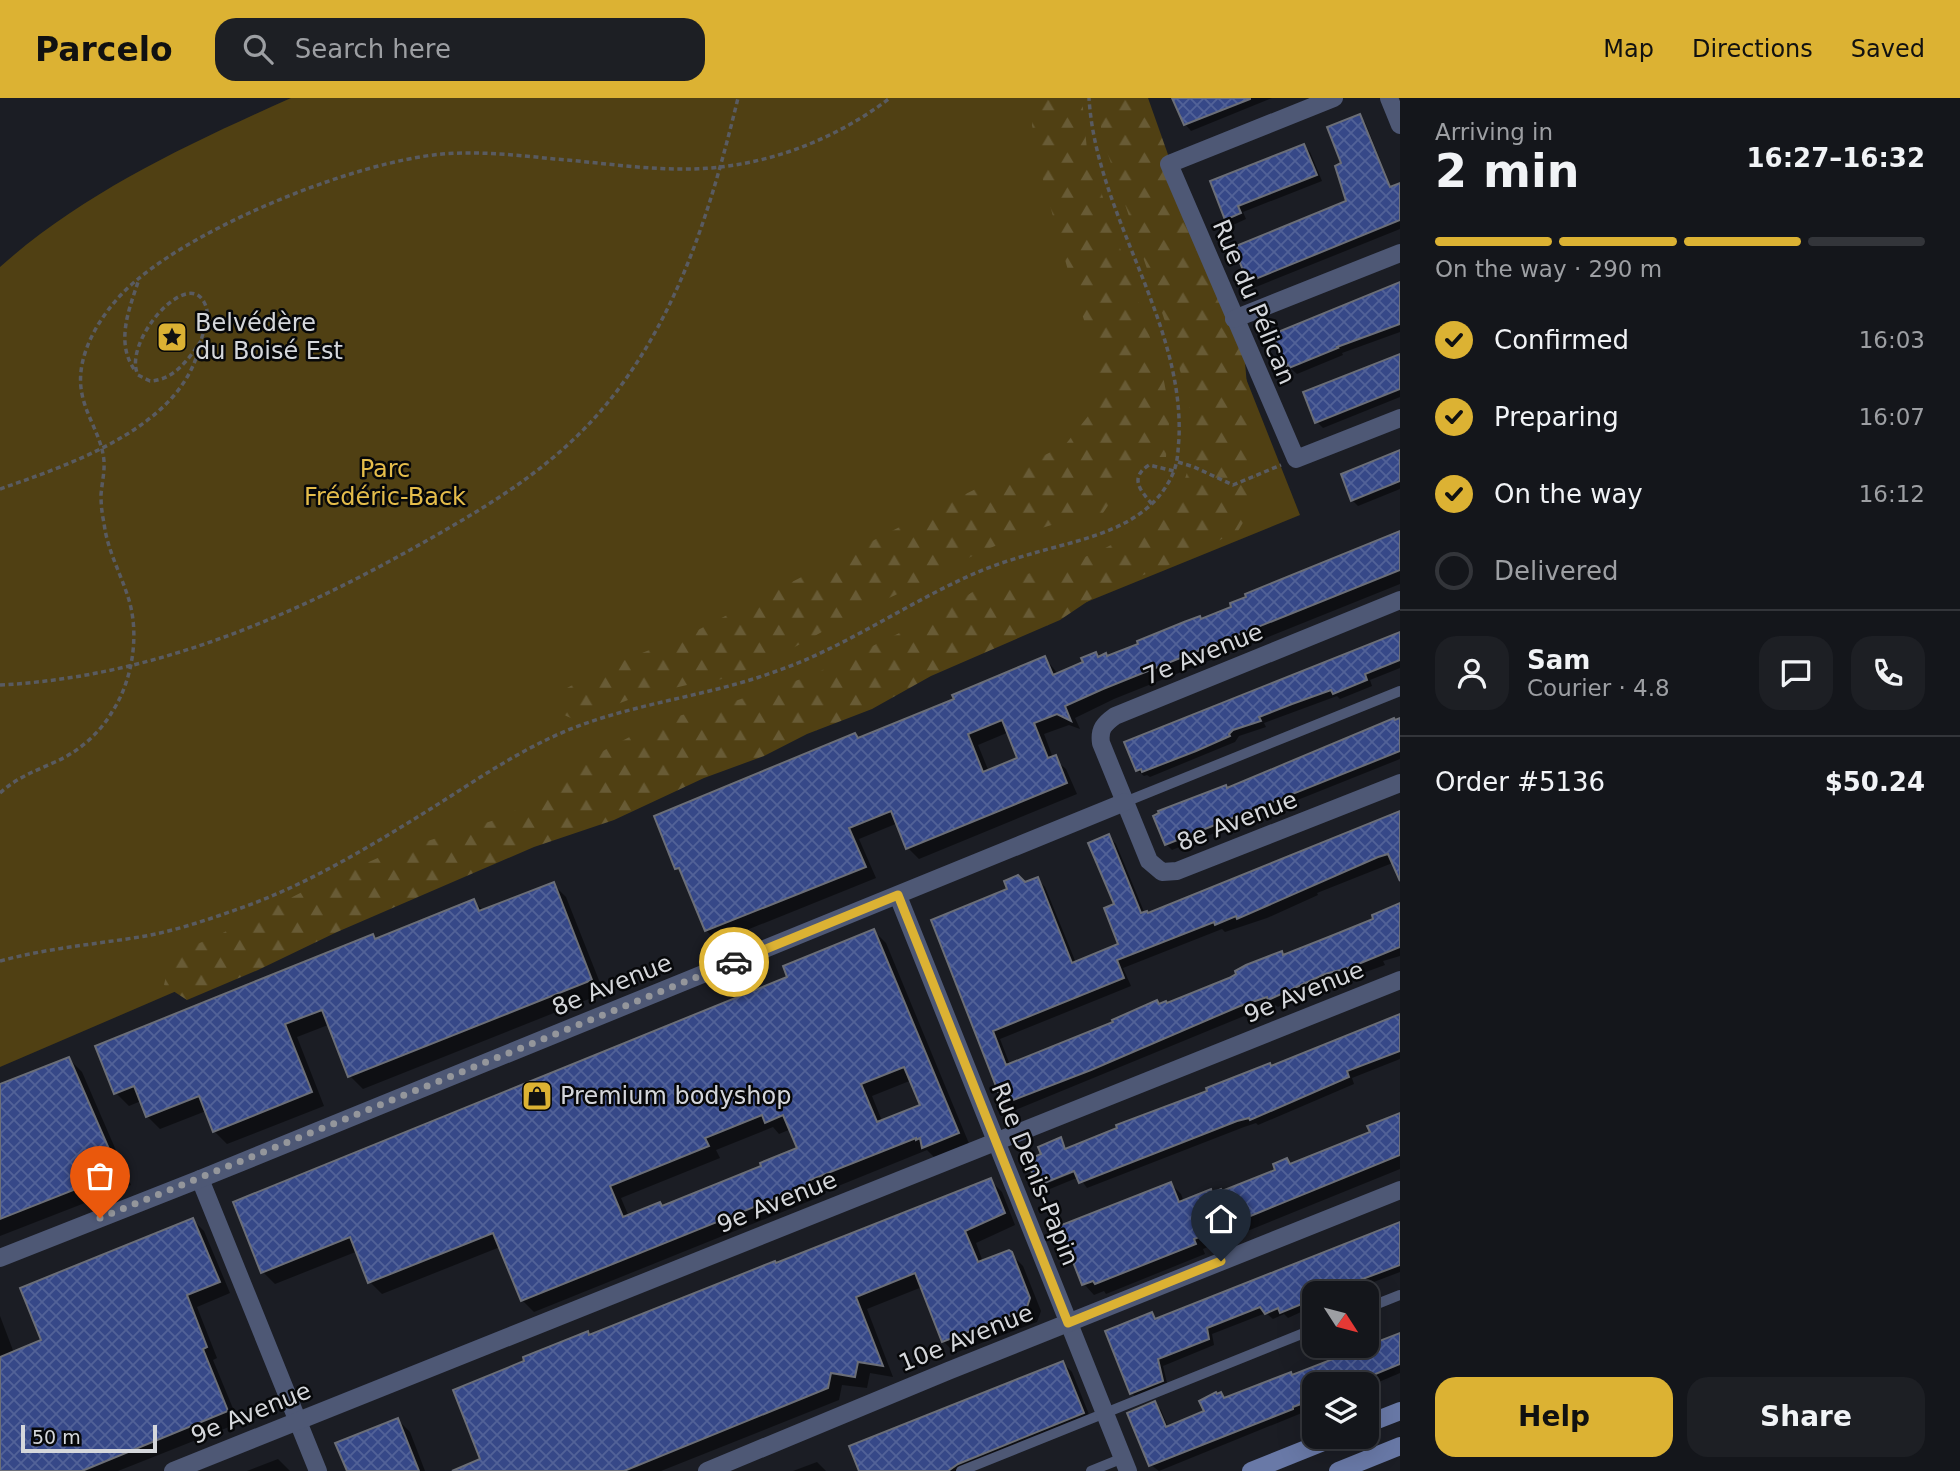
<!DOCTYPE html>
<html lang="en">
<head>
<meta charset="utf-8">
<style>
  body { margin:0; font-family:"DejaVu Sans",sans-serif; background:#1d1f24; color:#f1f3f6; height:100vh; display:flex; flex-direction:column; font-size:26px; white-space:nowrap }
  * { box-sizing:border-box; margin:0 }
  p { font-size:23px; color:#9d9fa3 }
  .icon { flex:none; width:38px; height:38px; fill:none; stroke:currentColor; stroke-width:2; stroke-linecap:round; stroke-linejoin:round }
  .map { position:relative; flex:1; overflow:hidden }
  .drawer { display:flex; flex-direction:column; background:#14161b; width:560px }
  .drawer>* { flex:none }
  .needle { width:46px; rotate:126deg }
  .buttons { position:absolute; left:1302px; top:1183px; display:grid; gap:14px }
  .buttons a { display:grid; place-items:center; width:77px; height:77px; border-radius:14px; background:#14161b; box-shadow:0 7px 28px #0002,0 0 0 2px #33353a; font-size:35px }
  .scale { position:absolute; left:21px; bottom:18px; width:136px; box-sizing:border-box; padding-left:7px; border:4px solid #d5d7db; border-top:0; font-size:19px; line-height:24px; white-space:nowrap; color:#d5d7db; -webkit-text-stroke:5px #07080a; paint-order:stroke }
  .pin { position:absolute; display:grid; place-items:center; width:60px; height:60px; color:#fff; margin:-72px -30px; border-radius:50% 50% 50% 0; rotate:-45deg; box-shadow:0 0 7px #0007 }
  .pin .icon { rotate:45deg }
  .courier { position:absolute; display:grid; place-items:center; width:70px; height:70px; margin:-35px; border:5px solid #dcb233; border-radius:50%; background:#fff; color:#222; box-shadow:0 2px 9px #0007 }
  .headline em { font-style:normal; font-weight:800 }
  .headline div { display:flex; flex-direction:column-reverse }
  .headline { display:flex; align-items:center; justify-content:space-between; height:119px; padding:0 35px }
  h1 { font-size:46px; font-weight:800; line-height:52px }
  .bar { display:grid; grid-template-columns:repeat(4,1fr); gap:10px 7px; align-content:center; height:84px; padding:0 35px }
  .bar i { height:9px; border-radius:5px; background:#33353a }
  .bar .current { background:#dcb233 }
  .bar p { grid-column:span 4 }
  .line { display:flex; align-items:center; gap:18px; padding:0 35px; border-top:2px solid #33353a }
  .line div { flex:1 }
  .round { display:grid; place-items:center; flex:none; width:74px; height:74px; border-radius:21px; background:#1d1f24 }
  ol { padding:0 35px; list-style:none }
  li { display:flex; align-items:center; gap:21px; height:77px }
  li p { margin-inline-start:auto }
  li .icon { padding:7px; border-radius:50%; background:#dcb233; color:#111; stroke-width:4 }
  li:last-child { color:#9d9fa3 }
  li i { width:38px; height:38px; border:4px solid #33353a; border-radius:50% }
  .primary-button { display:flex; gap:14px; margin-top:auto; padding:14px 35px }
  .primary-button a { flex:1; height:80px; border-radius:21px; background:#dcb233; color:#111; font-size:28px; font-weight:800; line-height:80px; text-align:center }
  .primary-button a+a { background:#1d1f24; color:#f1f3f6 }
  header { display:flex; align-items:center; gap:42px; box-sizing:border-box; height:98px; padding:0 35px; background:#dcb233; color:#111 }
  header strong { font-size:33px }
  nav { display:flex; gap:38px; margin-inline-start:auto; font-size:24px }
  .search { width:490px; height:63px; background:#1d1f24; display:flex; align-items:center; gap:18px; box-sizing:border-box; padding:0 24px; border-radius:21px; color:#9d9fa3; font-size:26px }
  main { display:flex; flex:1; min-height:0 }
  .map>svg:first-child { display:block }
  .green { fill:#504013 }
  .forest { fill:url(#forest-firs) }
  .shadow { fill:#0007; fill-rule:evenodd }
  .building { fill:url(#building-cross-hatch); stroke:#6b6e77; stroke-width:2; fill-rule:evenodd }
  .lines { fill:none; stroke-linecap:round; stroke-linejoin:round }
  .path { stroke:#595b61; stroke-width:3.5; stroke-dasharray:5 3.5; stroke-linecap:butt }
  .lane { stroke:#4e5875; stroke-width:10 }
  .street { stroke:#4e5875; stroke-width:18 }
  .secondary { stroke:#6979a7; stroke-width:18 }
  .done { stroke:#94969b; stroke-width:7; stroke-dasharray:0 12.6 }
  .route { stroke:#dcb233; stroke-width:9 }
  .labels { text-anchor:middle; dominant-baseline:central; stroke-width:5; stroke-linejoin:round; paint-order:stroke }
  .street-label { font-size:24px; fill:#d5d7db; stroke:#07080a }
  .poi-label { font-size:24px; fill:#d5d7db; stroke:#07080a; text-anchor:start }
  .park-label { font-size:24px; fill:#e5bd4b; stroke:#07080a }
</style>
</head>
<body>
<header>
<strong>Parcelo</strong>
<div class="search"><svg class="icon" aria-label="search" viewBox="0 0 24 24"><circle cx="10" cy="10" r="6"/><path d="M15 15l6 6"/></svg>Search here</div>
<nav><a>Map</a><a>Directions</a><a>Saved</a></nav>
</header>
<main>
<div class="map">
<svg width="1400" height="1373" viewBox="0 0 1400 1373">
  <defs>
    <pattern id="forest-firs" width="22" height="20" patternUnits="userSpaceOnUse" patternTransform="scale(1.75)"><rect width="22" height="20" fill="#504013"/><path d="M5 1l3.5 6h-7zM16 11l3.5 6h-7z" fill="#685b35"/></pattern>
    <pattern id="building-cross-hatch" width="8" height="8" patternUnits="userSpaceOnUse" patternTransform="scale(1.75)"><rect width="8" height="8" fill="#364888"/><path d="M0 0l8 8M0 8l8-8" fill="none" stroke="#526298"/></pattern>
  </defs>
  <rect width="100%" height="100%" fill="#1b1d24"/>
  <path class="green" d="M 291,0 L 1135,0 L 1300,417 L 974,550 L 0,969 L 0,169 C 84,94 189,46 291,0 Z"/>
  <g class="forest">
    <polygon points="1035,0 1082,0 1087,52 1163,278 1170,315 1166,359 1146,359 1126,381 1103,415 1071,421 1032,433 980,454 913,489 856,515 793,550 728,580 687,587 636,599 575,622 562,616 556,596 600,572 694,534 929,414 1065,347 1093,312 1099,268 1069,176 1043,82 1032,27"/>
    <polygon points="1098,0 1148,0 1183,99 1243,242 1257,401 1238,433 1163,470 1109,489 1060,522 931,578 872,611 807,636 764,658 704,680 614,722 534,749 337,834 258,872 187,902 164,887 171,856 215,839 308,791 389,755 498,721 554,693 599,655 662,622 726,606 810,578 939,516 977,491 1094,456 1141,431 1179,399 1192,359 1193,339 1188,300 1170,238 1102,39"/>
  </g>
  <g class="shadow">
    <polygon points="1174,0 1272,0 1191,33 1185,26"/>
    <polygon points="1359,18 1365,24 1392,91 1400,88 1400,131 1256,189 1249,183 1349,104 1344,66"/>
    <polygon points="1304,48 1310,54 1322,83 1243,114 1246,121 1233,127 1227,121 1212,84"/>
    <polygon points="1400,186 1400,234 1342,255 1343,257 1297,276 1287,267"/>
    <polygon points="1400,258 1400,299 1323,330 1317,324"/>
    <polygon points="1400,355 1400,391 1358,408 1352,402"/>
    <path d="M 1400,435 L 1400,486 L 1114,601 L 1075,620 L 1080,631 L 1069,627 L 1044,636 L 1053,660 L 1066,671 L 1077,696 L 919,761 L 908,750 L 898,725 L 859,741 L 876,780 L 717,844 L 706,832 L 684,777 L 677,770 L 860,642 L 957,602 L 1045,560 L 1058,576 L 1086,565 L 1095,556 L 1099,560 L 1108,560 L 1202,523 ZM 1009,634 L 1020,661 L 989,674 L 978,647 Z"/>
    <polygon points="1400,536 1400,570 1370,582 1372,588 1340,601 1337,598 1264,625 1266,629 1239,638 1235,644 1150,679 1147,677 1144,678 1137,672"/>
    <polygon points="1400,620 1400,661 1172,752 1166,746 1227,691"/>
    <polygon points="1400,715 1400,762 1317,795 1318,797 1267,820 1225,834 1222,831 1123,870 1131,888 1000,941 1010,967 1160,907 1168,907 1376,822 1400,807 1400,858 1383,863 1385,867 1341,883 1339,881 1333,883 1278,909 1275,907 1249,916 1013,1013 1005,1005 933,823 1037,781 1045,789 1076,865 1121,847 1108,738 1116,746 1145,816 1148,817"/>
    <polygon points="553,786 566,799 604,895 363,991 350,978 328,927 297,939 324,1008 227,1046 214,1033 206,1013 160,1031 147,1018 141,1003 129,1008 116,995 372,838 377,842 474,804 484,813"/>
    <path d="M 874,833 L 886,845 L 970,1048 L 936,1061 L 927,1052 L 821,1095 L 822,1098 L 534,1214 L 522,1202 L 500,1149 L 382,1196 L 370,1184 L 358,1153 L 275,1186 L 263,1174 ZM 912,982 L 922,1008 L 882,1023 L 872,998 ZM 773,1029 L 779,1036 L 791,1031 L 799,1051 L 763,1069 L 663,1110 L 629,1119 L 621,1100 L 720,1060 L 716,1052 Z"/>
    <polygon points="1400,918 1400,961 1352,980 1354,986 1258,1027 1256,1025 1244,1029 1087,1090 1079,1079 1045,1093 1041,1088 1083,1071 1082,1068 1039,1085 1039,1087 1029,1063 1043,1057 1060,1041 1068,1052"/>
    <polygon points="69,961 82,974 131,1087 0,1138 0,989"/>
    <polygon points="1400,1019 1400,1071 1203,1151 1205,1156 1106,1196 1104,1193 1094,1197 1084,1186 1171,1086 1181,1096 1184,1104 1211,1093 1214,1096 1222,1095 1277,1073 1287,1062 1291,1067 1372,1035"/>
    <polygon points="990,1082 1002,1094 1015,1127 976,1145 983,1164 1009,1154 1023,1168 1041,1213 1037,1224 955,1255 943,1243 922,1189 867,1211 893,1279 870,1275 867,1290 842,1287 839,1302 661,1373 455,1373 482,1362 587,1235 590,1238"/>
    <polygon points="193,1122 204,1133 230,1195 197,1209 217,1260 213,1262 239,1325 118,1373 0,1373 0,1218 14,1255 43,1243"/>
    <polygon points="1400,1125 1400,1174 1345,1195 1314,1195 1314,1208 1288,1220 1284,1216 1273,1221 1266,1215 1212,1236 1214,1247 1163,1268 1168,1289 1138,1302 1132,1295 1107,1234 1151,1216 1158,1222"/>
    <polygon points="1400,1237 1400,1275 1367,1289 1367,1286 1314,1286 1314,1310 1159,1373 1151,1367 1129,1316 1155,1305 1161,1312 1168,1329 1206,1314 1217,1297 1221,1296 1226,1301 1293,1279"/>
    <polygon points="1063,1265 1072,1274 1092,1324 973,1373 951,1373 928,1319"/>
    <polygon points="398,1322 410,1334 425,1373 349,1373"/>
    <polygon points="278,1361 290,1373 247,1373"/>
    <polygon points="817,1364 826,1373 793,1373"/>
  </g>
  <g class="building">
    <polygon points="1172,0 1250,0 1250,1 1184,27"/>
    <polygon points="1360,16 1390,89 1400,85 1400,122 1248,184 1235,153 1238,152 1236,148 1346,103 1335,68 1341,65 1327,29"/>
    <polygon points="1304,46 1317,77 1238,108 1241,115 1225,122 1210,83"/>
    <polygon points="1400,184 1400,226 1337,249 1338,250 1289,270 1288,267 1286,268 1273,236"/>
    <polygon points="1400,256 1400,291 1315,325 1303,294"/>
    <polygon points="1400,352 1400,383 1351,403 1341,376"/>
    <path d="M 1400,433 L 1400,472 L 1103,591 L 1065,608 L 1071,623 L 1057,616 L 1034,625 L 1048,660 L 1056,657 L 1067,685 L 906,751 L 891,713 L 849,730 L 866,769 L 705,833 L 679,770 L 675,771 L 654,718 L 855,635 L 858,640 L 954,601 L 952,597 L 1045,558 L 1053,577 L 1083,564 L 1081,560 L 1096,554 L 1098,559 L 1106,555 L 1107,558 L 1138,546 L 1137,543 L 1184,524 L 1200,518 L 1201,521 L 1231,509 L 1230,505 L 1246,499 L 1245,496 ZM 1002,622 L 1017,660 L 983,674 L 968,636 Z"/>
    <polygon points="1400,534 1400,562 1365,576 1367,582 1333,596 1331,592 1292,606 1259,619 1261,623 1233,632 1229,636 1230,638 1196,653 1142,674 1141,671 1136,673 1124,644"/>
    <polygon points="1394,620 1395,622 1400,620 1400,653 1165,747 1153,718 1159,715 1158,713 1226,687 1227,690"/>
    <polygon points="1400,713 1400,783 1388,756 1378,759 1237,821 1236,818 1215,827 1214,824 1117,862 1124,880 993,933 1006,967 1113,924 1112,922 1157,902 1159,906 1166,903 1167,905 1229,880 1236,876 1235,873 1246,867 1282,853 1283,857 1331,838 1373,821 1372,817 1400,805 1400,849 1351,869 1325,876 1268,902 1267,899 1240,908 1091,972 1003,1006 931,822 1007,791 1004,783 1018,777 1025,784 1038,779 1072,865 1118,846 1104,810 1114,806 1088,745 1109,736 1141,815 1147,813 1148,815"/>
    <polygon points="554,784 592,882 348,979 322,912 285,926 312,994 213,1034 199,998 146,1019 134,988 114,996 95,948 373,836 375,841 474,801 479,813"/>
    <path d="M 874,831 L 959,1035 L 922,1050 L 920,1040 L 916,1042 L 916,1040 L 810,1082 L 811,1086 L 521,1203 L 493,1135 L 368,1185 L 350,1139 L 261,1175 L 233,1104 L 787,879 L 783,868 ZM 904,969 L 920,1007 L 877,1024 L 861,986 ZM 762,1017 L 765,1025 L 783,1017 L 797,1050 L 760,1065 L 761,1068 L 662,1108 L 660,1104 L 623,1119 L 610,1088 L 709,1048 L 705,1040 Z"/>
    <polygon points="1400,916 1400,953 1347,973 1349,979 1250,1022 1249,1020 1237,1023 1079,1085 1074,1073 1037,1088 1027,1062 1041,1056 1038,1049 1061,1039 1065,1051 1117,1030 1116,1027 1207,993 1206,990 1232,980 1270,965 1271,968"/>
    <polygon points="69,959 119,1074 0,1121 0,986"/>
    <polygon points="1400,1015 1400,1057 1194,1141 1196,1146 1095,1186 1093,1183 1082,1187 1059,1128 1171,1084 1179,1104 1211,1091 1212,1095 1221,1091 1222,1093 1275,1072 1273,1066 1287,1060 1290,1066 1370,1034 1367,1028"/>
    <polygon points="991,1080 1005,1115 965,1133 978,1164 1009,1152 1012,1154 1030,1200 1026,1212 942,1244 915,1175 856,1199 883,1268 858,1264 855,1279 831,1275 828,1290 624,1373 452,1373 480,1361 453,1292 524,1263 523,1259 588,1233 589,1237 775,1163 776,1165"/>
    <polygon points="193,1120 220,1184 187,1197 207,1249 203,1251 228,1313 82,1373 0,1373 0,1259 41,1242 20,1190"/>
    <polygon points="1400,1124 1400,1167 1325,1195 1314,1195 1314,1201 1280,1215 1278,1210 1265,1216 1260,1209 1207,1230 1209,1241 1158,1261 1163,1283 1130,1296 1105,1233 1152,1214 1155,1221"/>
    <polygon points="1400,1235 1400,1266 1351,1286 1314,1286 1314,1301 1293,1309 1293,1311 1149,1368 1127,1315 1155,1303 1166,1329 1204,1313 1199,1303 1216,1294 1217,1296 1221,1294 1224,1300 1291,1274 1292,1277"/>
    <polygon points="1063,1263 1084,1315 958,1366 948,1373 859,1373 849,1348"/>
    <polygon points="398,1320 419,1373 347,1373 335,1345"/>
  </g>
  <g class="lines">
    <g class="path">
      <path d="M 134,271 C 115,243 130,209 139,181"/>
      <polyline points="1178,364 1194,369 1233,387 1281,367"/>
      <path d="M 0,391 C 71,366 183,329 200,246 C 203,233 212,218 204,204 C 186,170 122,245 138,277 L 150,283 C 174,282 188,262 201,243"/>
      <path d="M 1152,406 C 1140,392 1129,380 1149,367 L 1174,373"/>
      <path d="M 0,587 C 154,579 294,518 426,443 C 504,399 572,357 625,282 C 685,198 714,99 738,0"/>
      <path d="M 0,695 C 16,680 35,673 55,664 C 78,654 99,636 112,614 C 133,582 140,535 128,499 C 120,474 107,451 104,425 C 102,416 101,407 101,397 C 102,383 106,370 103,356 C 99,335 86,317 82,296 C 73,254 107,206 138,181 C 205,125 355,64 442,56 C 479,53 517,57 554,61 C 596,64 638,71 681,71 C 756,72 831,45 890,0"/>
      <path d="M 0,863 C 44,851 88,847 133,840 C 169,835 204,823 238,811 C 307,787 371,748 432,710 C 470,686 508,660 548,641 C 620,606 700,601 774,574 C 844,550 904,507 971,477 C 991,468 1013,461 1034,455 C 1086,440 1151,430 1174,373 C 1178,362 1178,352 1179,340 C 1184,222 1096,117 1089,0"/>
    </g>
    <g class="lane">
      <polyline points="1125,704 1400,593"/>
      <polyline points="1367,1210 1400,1197"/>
      <polyline points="961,1373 1314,1231"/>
      <polyline points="1091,1373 1123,1360"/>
    </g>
    <g class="street">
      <polyline points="1334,0 1169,66 1296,361 1400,320"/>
      <polyline points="1389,0 1400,27"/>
      <polyline points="1234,221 1400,155"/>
      <path d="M 1400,502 L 1115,618 C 1104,626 1099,631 1101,645 L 1149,763 L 1162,774 L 1177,773 L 1400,685"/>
      <polyline points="898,798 1128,1373"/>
      <polyline points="200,1081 318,1373"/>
      <polyline points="0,1160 200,1081 1125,704"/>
      <polyline points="173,1373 1400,882"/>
      <polyline points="707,1373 948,1273 1400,1092"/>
    </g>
    <g class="secondary">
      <polyline points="1367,1326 1400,1313"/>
      <polyline points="1251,1373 1336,1339"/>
      <polyline points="1338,1373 1400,1348"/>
    </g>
  </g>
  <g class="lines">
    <polyline class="done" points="100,1120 734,864"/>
    <polyline class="route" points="734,864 898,797 1068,1225 1221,1163"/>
  </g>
  <defs>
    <g id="sight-square" transform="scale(1.575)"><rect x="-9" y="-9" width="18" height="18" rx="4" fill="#dcb233" stroke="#07080a"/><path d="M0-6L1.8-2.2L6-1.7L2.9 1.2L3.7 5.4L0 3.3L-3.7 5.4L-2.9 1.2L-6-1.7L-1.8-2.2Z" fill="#111"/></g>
    <g id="shop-square" transform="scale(1.575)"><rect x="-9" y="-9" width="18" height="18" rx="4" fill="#dcb233" stroke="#07080a"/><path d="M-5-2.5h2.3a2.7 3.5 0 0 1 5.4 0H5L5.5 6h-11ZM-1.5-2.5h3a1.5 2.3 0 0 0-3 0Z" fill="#111"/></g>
  </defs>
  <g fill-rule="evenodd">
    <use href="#sight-square" x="172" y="239"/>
    <use href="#shop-square" x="537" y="998"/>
  </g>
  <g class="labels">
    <g class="street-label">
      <text transform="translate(1254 204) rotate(67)">Rue du Pélican</text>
      <text transform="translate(1203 556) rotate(-22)">7e Avenue</text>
      <text transform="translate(1237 723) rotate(-21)">8e Avenue</text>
      <text transform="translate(612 887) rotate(-22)">8e Avenue</text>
      <text transform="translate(1304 894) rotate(-22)">9e Avenue</text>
      <text transform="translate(1035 1076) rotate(68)">Rue Denis-Papin</text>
      <text transform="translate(777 1104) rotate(-22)">9e Avenue</text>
      <text transform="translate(966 1240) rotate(-22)">10e Avenue</text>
      <text transform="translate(251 1315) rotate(-22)">9e Avenue</text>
    </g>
    <g class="poi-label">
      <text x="195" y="225">Belvédère<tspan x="195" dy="28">du Boisé Est</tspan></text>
      <text x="560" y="998">Premium bodyshop</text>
    </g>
    <g class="park-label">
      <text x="385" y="371">Parc<tspan x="385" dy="28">Frédéric-Back</tspan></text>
    </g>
  </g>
</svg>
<div class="buttons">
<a><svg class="needle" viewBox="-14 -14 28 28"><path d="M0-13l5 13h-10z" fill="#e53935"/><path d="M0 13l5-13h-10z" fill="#9d9fa3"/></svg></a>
<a><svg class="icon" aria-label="layers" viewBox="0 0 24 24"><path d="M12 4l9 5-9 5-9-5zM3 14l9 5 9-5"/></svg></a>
</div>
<div class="scale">50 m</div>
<div class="pin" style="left:100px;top:1120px;background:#ea580c"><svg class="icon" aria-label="bag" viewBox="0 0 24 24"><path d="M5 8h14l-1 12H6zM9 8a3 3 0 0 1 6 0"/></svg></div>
<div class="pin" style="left:1221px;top:1163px;background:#1f2937"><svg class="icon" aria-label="home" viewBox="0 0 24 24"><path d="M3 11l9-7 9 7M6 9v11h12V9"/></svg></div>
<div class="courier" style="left:734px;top:864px"><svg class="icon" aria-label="car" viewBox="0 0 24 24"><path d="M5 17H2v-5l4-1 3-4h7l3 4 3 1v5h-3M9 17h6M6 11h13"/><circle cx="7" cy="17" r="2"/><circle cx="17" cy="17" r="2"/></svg></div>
</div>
<section class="drawer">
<div class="headline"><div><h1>2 min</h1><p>Arriving in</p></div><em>16:27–16:32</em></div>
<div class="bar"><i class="current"></i><i class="current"></i><i class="current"></i><i></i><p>On the way · 290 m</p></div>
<ol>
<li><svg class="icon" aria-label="check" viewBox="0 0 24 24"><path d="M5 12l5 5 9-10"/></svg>Confirmed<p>16:03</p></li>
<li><svg class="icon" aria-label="check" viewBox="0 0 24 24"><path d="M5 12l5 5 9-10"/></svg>Preparing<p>16:07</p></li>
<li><svg class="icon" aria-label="check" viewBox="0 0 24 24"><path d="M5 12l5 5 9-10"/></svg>On the way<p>16:12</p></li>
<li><i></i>Delivered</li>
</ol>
<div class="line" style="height:126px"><a class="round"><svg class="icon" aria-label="person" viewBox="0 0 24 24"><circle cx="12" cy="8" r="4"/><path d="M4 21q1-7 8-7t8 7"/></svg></a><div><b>Sam</b><p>Courier · 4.8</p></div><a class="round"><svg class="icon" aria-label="chat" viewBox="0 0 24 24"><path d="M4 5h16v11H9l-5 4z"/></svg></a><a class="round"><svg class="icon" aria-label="phone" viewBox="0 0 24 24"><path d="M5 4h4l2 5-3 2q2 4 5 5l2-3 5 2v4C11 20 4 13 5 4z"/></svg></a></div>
<div class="line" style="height:91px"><div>Order #5136</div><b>$50.24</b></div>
<div class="primary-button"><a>Help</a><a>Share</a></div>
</section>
</main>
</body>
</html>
